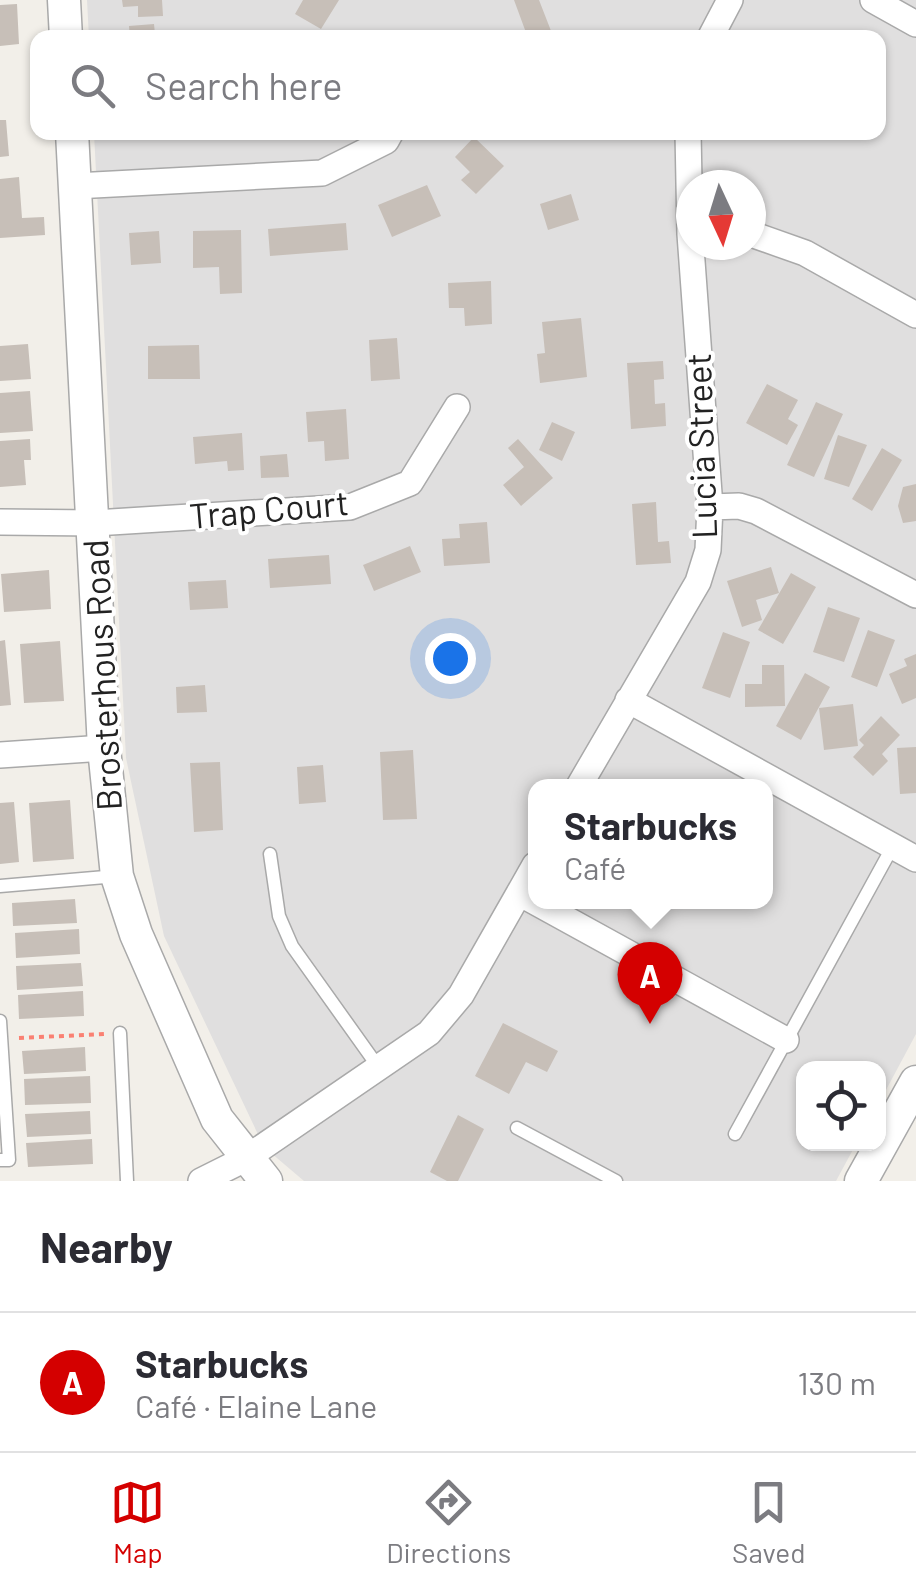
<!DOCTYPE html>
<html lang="en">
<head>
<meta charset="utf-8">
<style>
  :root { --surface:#fff; --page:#f2f2f3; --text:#2b2b33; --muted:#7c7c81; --line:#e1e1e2; --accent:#d40000 }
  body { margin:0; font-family:Barlow,sans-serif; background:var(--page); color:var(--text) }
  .controls { position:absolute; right:30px; bottom:30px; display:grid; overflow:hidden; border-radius:20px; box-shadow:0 2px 8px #0004 }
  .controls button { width:90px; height:90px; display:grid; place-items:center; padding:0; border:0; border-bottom:2px solid var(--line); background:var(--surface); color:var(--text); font:50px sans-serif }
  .compass { position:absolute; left:676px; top:170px; width:90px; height:90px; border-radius:50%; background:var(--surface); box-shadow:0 2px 8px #0004; rotate:176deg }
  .you { position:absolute; left:450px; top:658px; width:35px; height:35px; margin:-25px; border:8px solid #fff; border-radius:50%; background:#1a73e8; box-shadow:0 0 0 15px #1a73e833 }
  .badge { display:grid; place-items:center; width:65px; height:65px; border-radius:50%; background:var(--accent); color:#fff; font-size:32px; font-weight:700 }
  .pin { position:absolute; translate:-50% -82px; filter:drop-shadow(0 2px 5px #0008) }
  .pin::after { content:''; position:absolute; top:52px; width:35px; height:30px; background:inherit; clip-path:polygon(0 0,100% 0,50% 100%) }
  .popup { position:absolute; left:528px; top:779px; width:245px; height:130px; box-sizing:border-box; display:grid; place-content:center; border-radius:20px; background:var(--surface); filter:drop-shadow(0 2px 8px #0005); font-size:32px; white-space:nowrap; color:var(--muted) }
  .popup b { font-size:38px; color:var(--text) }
  .popup::after { content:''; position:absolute; left:50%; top:100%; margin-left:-20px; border:20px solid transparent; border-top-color:var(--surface) }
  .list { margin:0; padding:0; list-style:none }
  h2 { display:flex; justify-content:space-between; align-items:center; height:130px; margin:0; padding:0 40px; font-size:42px }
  h2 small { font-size:32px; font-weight:400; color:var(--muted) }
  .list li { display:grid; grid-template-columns:65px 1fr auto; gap:30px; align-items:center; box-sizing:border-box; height:140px; padding:0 40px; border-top:2px solid var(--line) }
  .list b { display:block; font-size:38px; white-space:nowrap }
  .list p { margin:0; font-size:32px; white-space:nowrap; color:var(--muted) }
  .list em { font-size:32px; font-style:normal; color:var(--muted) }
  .icon { flex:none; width:55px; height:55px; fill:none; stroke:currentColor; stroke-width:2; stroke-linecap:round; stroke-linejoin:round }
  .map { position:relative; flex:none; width:916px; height:1181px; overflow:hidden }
  .search { position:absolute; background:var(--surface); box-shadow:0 2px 8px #0004; left:30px; right:30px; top:30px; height:110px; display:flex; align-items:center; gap:25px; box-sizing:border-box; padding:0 35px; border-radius:20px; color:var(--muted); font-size:38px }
  .sheet { height:270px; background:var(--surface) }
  nav { display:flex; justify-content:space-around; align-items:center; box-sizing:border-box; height:140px; border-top:2px solid var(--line); background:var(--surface); font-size:28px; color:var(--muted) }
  nav a { display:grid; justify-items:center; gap:5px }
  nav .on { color:var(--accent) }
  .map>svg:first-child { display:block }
  .residential { fill:#e0dfdf; fill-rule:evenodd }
  .building { fill:#c7bfb8 }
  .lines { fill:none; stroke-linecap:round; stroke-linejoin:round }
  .service-casing { stroke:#a9a9a9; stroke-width:15 }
  .minor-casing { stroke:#a9a9a9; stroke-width:28 }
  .tertiary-casing { stroke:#a9a9a9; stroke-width:35 }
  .path { stroke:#fa8072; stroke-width:4; stroke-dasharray:5 5; stroke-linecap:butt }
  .service { stroke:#fff; stroke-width:12 }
  .minor { stroke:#fff; stroke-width:25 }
  .tertiary { stroke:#fff; stroke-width:32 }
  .labels { text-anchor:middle; stroke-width:8; stroke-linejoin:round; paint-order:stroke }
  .street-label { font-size:35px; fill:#222; stroke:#fff }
</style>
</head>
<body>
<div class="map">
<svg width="916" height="1181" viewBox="0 0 916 1181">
  <rect width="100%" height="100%" fill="#f2efe9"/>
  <path class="residential" d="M 87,0 L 916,0 L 916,1034 L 879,1103 L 878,1068 L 804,1068 L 804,1144 L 856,1144 L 836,1181 L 304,1181 L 264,1147 L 164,936 L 126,758 L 94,133 L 878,132 L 878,38 L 89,38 ZM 691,185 L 751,185 L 751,245 L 691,245 ZM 535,786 L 765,786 L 765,902 L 535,902 Z"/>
  <path class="building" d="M 122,0 L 162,0 L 163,16 L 138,17 L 138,6 L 123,7 Z
    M 303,0 L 339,0 L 321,29 L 295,14 Z
    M 514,0 L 539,0 L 553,36 L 528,38 Z
    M 17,4 L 19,44 L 0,46 L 0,5 Z
    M 154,24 L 155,34 L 173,33 L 173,38 L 130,38 L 129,26 Z
    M 0,120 L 6,120 L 9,156 L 0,157 Z
    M 474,137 L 504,166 L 476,194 L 461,180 L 470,172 L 455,157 Z
    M 19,177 L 22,218 L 44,217 L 45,235 L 0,238 L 0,179 Z
    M 427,185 L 441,216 L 392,237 L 378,205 Z
    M 571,194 L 579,220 L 548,230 L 540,204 Z
    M 346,223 L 348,250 L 270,256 L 268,229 Z
    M 241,230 L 242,293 L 220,294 L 219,267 L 193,268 L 193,231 Z
    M 159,231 L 161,263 L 131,265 L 129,233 Z
    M 491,281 L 492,324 L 465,326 L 464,308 L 449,308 L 448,283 Z
    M 581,318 L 587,377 L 540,383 L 537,354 L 545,353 L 542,322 Z
    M 397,338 L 400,379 L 371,381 L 369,340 Z
    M 28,344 L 31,379 L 0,381 L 0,346 Z
    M 199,345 L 200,379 L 148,379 L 148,346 Z
    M 663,361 L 664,379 L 654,380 L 655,404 L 665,403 L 666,426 L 631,429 L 627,363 Z
    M 767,384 L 798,400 L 788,419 L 798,425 L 787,445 L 746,423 Z
    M 30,391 L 33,431 L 0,433 L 0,393 Z
    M 816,402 L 843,414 L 814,477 L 787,465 Z
    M 346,409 L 349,459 L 325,461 L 324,441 L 308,442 L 306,412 Z
    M 552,422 L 575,432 L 562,461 L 539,450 Z
    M 242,433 L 244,470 L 228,471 L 227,461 L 195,464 L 193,437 Z
    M 838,435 L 867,445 L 849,487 L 824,479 Z
    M 30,439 L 31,460 L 24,460 L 26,485 L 0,487 L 0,441 Z
    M 518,439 L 553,478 L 521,506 L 503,485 L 524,467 L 508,448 Z
    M 882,448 L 902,460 L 872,511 L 852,499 Z
    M 287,454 L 289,477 L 261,478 L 260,456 Z
    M 916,484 L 916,521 L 903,523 L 898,506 L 903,487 Z
    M 656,502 L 658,542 L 669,541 L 671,563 L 636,565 L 632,504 Z
    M 487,522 L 490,563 L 444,566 L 442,539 L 460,538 L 459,524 Z
    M 410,546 L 421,572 L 374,591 L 363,565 Z
    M 329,555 L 331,584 L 270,588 L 268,559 Z
    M 771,567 L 779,593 L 756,600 L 762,620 L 742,627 L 727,581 Z
    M 49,570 L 51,609 L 4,612 L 1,574 Z
    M 791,573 L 816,587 L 783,644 L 758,630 Z
    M 226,580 L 228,608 L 190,610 L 188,582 Z
    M 828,607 L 860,618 L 844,662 L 813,652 Z
    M 868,630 L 895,640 L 877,687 L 851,677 Z
    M 723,632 L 750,642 L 730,698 L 702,688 Z
    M 5,640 L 11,705 L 0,706 L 0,641 Z
    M 60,641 L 64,701 L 24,703 L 20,644 Z
    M 916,654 L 916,698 L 902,704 L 889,674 L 907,666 L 904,659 Z
    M 762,665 L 784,665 L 785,706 L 745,707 L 745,684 L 762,684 Z
    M 805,673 L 830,687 L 801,740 L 776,726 Z
    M 205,685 L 207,712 L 177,713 L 176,687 Z
    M 853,704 L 858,746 L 824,750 L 819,708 Z
    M 881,716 L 900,735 L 882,754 L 888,761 L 873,776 L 853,757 L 864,745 L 859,740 Z
    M 916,747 L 916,793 L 900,794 L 897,748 Z
    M 413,750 L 417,819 L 383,820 L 380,752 Z
    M 220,762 L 223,830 L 194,832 L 190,763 Z
    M 323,765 L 326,802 L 299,804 L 297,767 Z
    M 70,800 L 74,859 L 33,862 L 29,803 Z
    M 14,802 L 19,862 L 0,864 L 0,803 Z
    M 75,899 L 77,923 L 13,926 L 12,903 Z
    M 79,929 L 80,954 L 16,958 L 15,933 Z
    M 81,963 L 83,986 L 17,990 L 16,966 Z
    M 83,991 L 84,1016 L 19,1019 L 18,995 Z
    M 503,1023 L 558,1051 L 547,1072 L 526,1062 L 509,1094 L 475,1076 Z
    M 85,1047 L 86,1071 L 24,1074 L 22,1051 Z
    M 90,1076 L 91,1103 L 25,1105 L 24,1079 Z
    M 90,1111 L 91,1134 L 27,1137 L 25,1114 Z
    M 458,1115 L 484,1129 L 458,1181 L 447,1181 L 430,1172 Z
    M 92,1139 L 93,1164 L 28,1167 L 26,1143 Z"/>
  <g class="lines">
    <defs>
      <path id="service" d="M 270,854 L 279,916 L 292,946 L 379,1068
        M 0,886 L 117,876
        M 0,1021 L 9,1160 L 0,1160
        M 120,1033 L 127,1181
        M 517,1128 L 616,1181
        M 735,1134 L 893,846"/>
      <path id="minor" d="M 873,0 L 916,24
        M 710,38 L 730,0
        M 75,186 L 322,173 L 386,141 L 391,132
        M 751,234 L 805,253 L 916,315
        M 710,507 L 739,506 L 756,511 L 916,595
        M 0,522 L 95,523 L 350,507 L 410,483 L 457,407
        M 628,700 L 916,859
        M 0,755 L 104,748
        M 579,786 L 698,582 L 708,550 L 710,507 L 690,234 L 688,132
        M 519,893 L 786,1040
        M 201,1181 L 245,1159 L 429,1033 L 461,995 L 535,865"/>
      <path id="tertiary" d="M 64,0 L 66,38
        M 72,132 L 104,748 L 117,876 L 136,934 L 217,1119 L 266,1181
        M 861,1181 L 916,1082"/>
    </defs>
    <use href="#service" class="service-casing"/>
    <use href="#minor" class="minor-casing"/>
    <use href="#tertiary" class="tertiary-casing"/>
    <path class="path" d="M 19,1038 L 105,1034"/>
    <use href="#service" class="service"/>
    <use href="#minor" class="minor"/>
    <use href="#tertiary" class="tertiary"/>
  </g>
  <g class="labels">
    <g class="street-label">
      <text transform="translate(702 446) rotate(-92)" y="12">Lucia Street</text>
      <text transform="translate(269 510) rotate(-5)" y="12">Trap Court</text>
      <text transform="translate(103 675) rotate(-93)" y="12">Brosterhous Road</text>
    </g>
  </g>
</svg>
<div class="controls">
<button><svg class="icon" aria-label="locate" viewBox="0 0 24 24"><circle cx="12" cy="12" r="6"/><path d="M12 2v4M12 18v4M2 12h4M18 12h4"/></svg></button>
</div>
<svg class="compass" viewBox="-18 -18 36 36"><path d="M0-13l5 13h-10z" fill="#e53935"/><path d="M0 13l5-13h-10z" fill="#7c7c81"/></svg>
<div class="you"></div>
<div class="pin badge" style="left:650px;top:1024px">A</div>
<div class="popup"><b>Starbucks</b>Café</div>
<div class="search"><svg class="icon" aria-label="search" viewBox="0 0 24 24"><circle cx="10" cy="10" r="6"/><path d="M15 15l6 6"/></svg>Search here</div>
</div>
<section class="sheet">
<h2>Nearby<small></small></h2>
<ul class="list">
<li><span class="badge">A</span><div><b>Starbucks</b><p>Café · Elaine Lane</p></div><em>130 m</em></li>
</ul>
</section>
<nav>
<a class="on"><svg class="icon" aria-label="map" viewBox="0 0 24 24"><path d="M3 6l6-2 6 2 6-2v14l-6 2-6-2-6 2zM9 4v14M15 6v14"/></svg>Map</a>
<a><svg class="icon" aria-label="directions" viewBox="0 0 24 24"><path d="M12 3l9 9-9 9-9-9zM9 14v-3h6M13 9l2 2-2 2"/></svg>Directions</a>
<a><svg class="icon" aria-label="saved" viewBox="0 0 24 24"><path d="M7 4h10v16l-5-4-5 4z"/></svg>Saved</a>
</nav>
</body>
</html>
